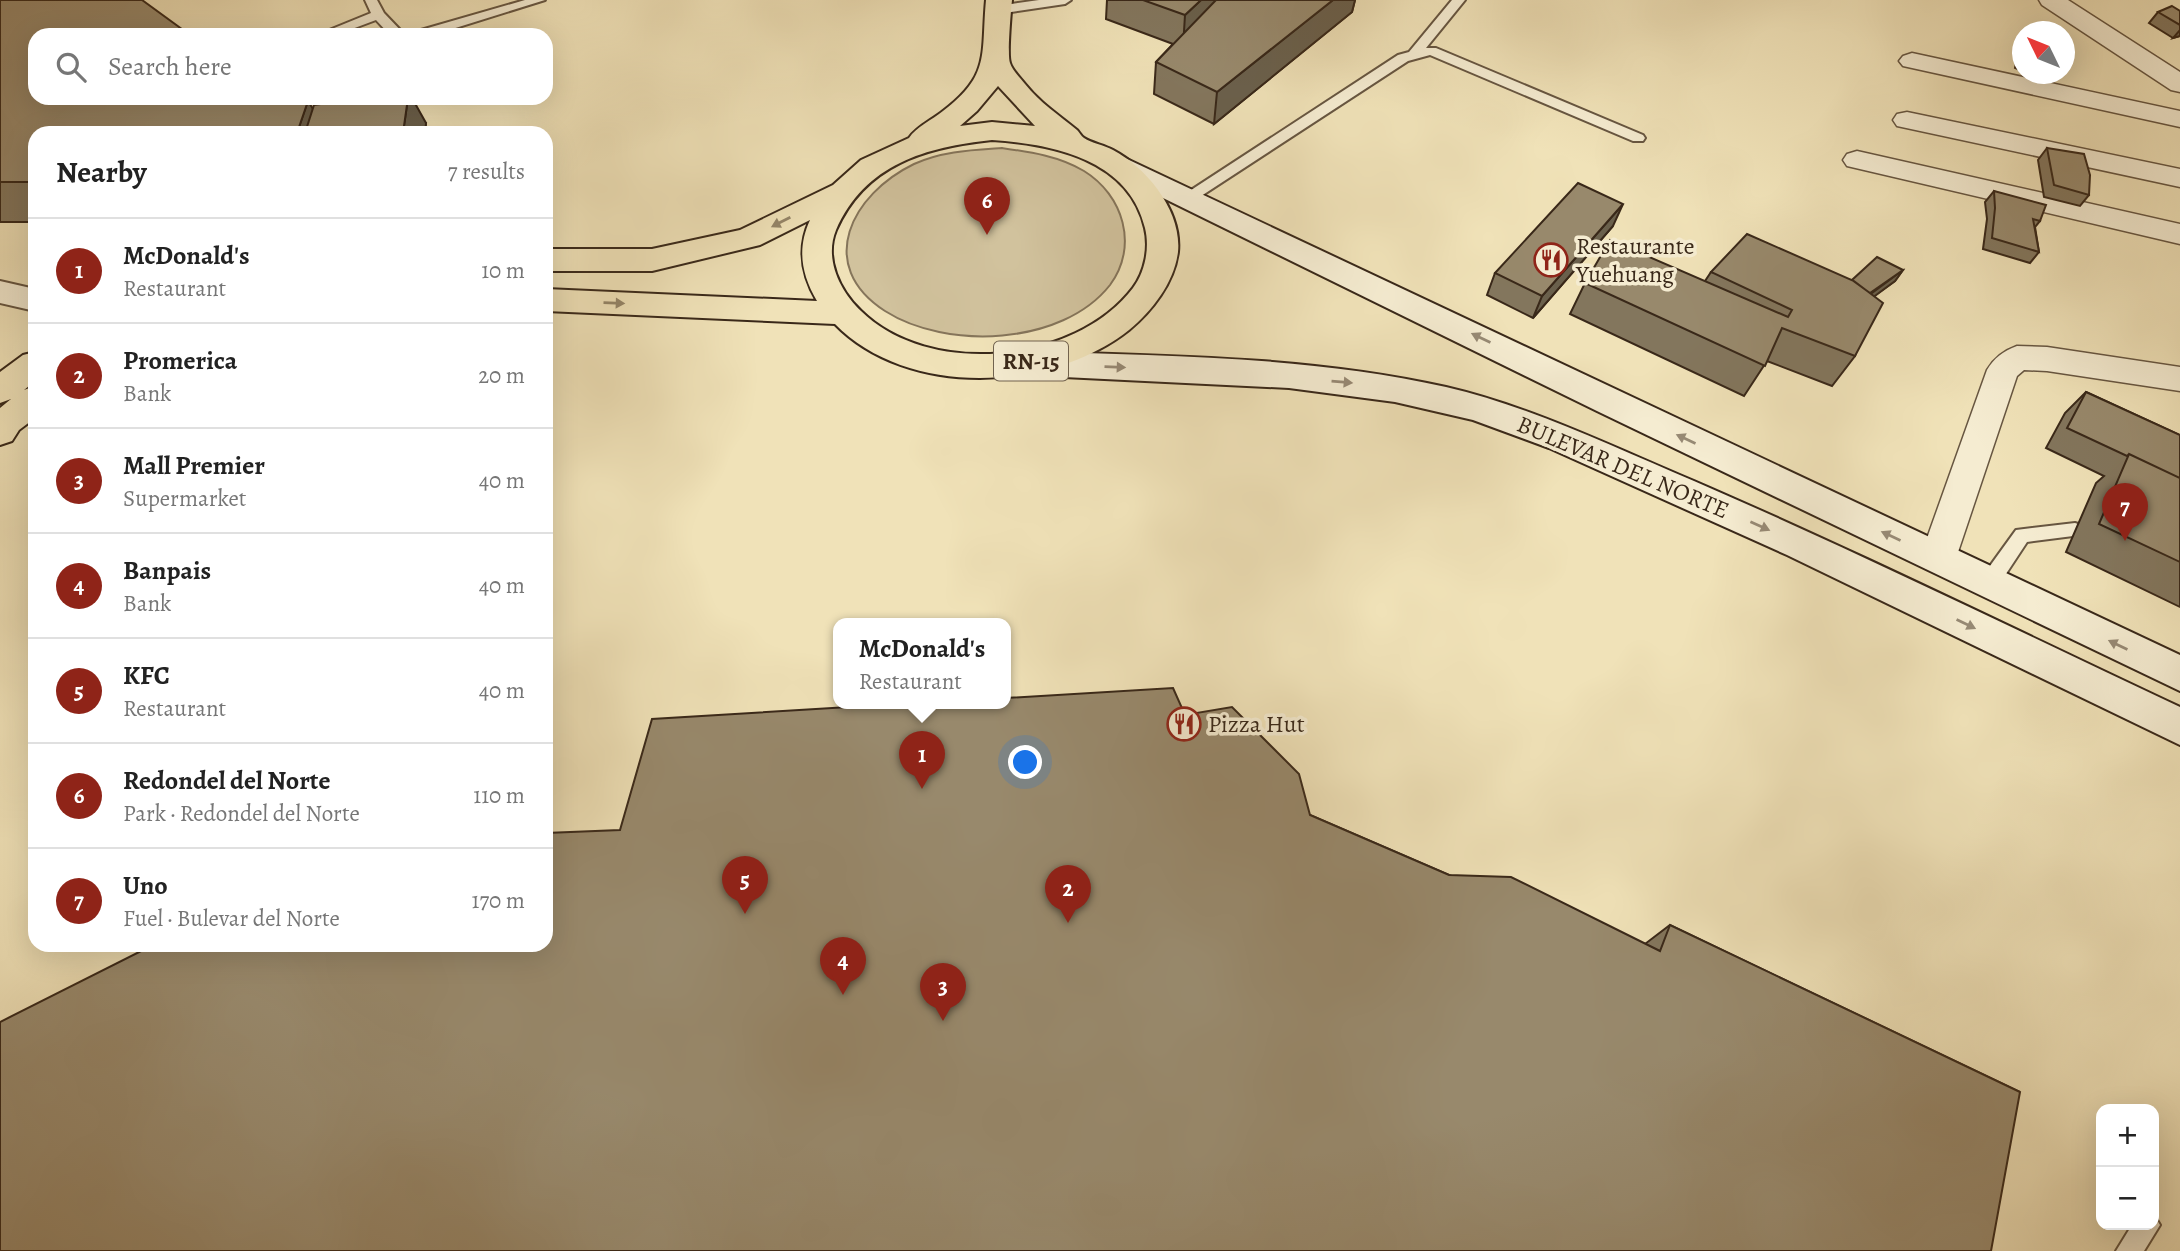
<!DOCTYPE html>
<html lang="en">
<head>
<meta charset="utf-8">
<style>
  :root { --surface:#fff; --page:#f2f2f2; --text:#222; --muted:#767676; --line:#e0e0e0; --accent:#8f2418 }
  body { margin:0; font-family:Alegreya,serif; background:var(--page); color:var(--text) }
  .controls { position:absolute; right:21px; bottom:21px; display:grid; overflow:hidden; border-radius:14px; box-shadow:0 7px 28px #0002 }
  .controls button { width:63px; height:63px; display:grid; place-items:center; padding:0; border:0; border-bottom:2px solid var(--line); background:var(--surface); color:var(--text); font:35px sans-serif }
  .compass { position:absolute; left:2012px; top:21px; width:63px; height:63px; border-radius:50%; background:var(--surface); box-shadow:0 7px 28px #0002; rotate:313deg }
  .you { position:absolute; left:1026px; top:763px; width:24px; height:24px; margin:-18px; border:5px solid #fff; border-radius:50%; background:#1a73e8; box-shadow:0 0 0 10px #1a73e833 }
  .badge { display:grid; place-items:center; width:46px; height:46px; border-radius:50%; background:var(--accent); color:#fff; font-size:23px; font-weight:700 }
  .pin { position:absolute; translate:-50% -58px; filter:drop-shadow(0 2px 4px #0008) }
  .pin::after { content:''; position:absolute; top:37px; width:24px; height:21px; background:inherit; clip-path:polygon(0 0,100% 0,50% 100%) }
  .popup { position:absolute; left:833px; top:618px; width:178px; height:91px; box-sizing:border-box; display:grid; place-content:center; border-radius:14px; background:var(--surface); filter:drop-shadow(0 2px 5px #0005); font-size:23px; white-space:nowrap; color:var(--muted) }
  .popup b { font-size:26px; color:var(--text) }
  .popup::after { content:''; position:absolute; left:50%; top:100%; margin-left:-14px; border:14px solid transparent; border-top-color:var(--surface) }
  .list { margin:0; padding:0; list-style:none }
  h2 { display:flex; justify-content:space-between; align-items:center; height:91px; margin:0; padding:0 28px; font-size:30px }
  h2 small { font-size:23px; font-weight:400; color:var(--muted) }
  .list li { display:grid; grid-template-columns:46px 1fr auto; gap:21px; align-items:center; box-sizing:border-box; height:105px; padding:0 28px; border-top:2px solid var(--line) }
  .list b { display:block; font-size:26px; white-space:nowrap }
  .list p { margin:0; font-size:23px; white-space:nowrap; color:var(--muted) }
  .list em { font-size:23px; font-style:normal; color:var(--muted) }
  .icon { flex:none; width:38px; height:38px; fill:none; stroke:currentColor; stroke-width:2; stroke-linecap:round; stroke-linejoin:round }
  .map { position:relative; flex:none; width:2180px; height:1251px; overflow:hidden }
  .search { position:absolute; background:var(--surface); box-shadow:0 7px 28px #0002; left:28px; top:28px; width:525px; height:77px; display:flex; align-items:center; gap:18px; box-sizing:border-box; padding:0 24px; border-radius:21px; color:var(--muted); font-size:26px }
  .panel { position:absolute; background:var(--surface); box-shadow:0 7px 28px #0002; left:28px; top:126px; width:525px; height:826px; border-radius:21px }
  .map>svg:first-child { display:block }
  .green { fill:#d1c29d; stroke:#85755b; stroke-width:2 }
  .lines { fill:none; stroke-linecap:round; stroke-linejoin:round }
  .service-casing { stroke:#675641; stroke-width:4 }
  .minor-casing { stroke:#675641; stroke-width:3 }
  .tertiary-casing { stroke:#675641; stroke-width:4 }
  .secondary-casing { stroke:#392819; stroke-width:4 }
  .primary-casing { stroke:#392819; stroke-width:4 }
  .service { fill:#f5ecd1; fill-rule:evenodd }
  .minor { fill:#f5ecd1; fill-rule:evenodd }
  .tertiary { fill:#f5ecd1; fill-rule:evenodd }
  .secondary { fill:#f5ecd1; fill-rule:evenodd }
  .primary { fill:#f0e2b8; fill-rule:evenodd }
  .wall { fill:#83765d; stroke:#392819; stroke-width:2 }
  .shaded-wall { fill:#6a604c; stroke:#392819; stroke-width:2 }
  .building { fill:#98896c; stroke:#392819; stroke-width:2 }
  .oneway { fill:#948568 }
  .oneway2 { fill:#978a75 }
  .labels { text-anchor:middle; stroke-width:7; stroke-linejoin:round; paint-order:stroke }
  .shield { fill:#f5ecd1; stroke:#716350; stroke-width:2 }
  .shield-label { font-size:23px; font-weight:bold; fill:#392819 }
  .poi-label { font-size:24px; fill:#392819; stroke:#f5ecd1; text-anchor:start }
  .street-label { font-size:24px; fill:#392819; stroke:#f5ecd1 }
</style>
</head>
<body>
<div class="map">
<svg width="2180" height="1251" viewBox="0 0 2180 1251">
  <rect width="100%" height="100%" fill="#f0e2b8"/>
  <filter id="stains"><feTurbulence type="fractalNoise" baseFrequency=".00286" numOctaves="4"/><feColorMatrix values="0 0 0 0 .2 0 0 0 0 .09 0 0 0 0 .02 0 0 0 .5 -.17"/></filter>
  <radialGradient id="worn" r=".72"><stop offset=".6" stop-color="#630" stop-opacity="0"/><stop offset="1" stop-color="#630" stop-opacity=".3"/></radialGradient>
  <path class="green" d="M 1002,148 C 1030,152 1059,156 1084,171 C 1123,195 1139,246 1110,285 C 1062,346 946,350 885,311 C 814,265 852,194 914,164 C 942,151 973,150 1002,148 Z"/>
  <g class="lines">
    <defs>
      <path id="service" d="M 365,0 L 377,0 L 384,13 L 405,35 L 390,35 L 376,20 L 336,35 L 317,35 L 371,13 Z
        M 525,0 L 545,0 L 433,35 L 412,35 L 414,32 Z
        M 1039,0 L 1071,0 L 1065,4 L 998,14 L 991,10 L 998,6 Z
        M 1452,0 L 1465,0 L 1426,48 L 1436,48 L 1643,135 L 1645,138 L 1643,141 L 1633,141 L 1430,55 L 1408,61 L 1195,200 L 1185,200 L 1183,197 L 1185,194 L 1398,55 L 1409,52 Z
        M 2075,523 L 2081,525 L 2084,530 L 2081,535 L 2027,542 L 1996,589 L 1989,591 L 1982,589 L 1980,583 L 1982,577 L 2016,530 Z
        M 2154,1215 L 2160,1225 L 2144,1251 L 2116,1251 L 2132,1225 L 2154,1225 Z"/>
      <path id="minor" d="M 2039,0 L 2068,0 L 2180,72 L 2180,92 L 2171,90 L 2042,5 Z
        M 1912,53 L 2180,111 L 2180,127 L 1903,66 L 1899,61 L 1903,56 Z
        M 1907,112 L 2180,169 L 2180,187 L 1897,126 L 1893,120 L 1897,114 Z
        M 1857,151 L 2180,224 L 2180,244 L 1847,166 L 1843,160 L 1847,154 Z
        M 2017,346 L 2047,347 L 2180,367 L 2180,391 L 2047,371 L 2024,370 L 2017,376 L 1956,558 L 1951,568 L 1938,573 L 1925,568 L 1920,558 L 1987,370 C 1994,358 2003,351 2017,346 Z"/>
      <path id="tertiary" d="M 0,281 L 35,289 L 35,311 L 0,303 Z"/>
      <path id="secondary" d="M 1112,152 L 2180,655 L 2180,691 L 1599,412 L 1102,168 L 1097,161 L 1102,154 Z
        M 1023,351 C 1164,356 1308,356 1446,387 C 1532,407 1613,447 1694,481 C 1858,552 2018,631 2180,707 L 2180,745 L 1787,555 L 1549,448 L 1473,420 L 1395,402 L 1289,388 L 1023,375 L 1011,372 L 1006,363 L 1011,354 Z"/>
      <path id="primary" d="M 986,0 L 1012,0 C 1011,11 1007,55 1010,63 C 1012,70 1021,79 1025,84 C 1040,103 1059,115 1077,130 C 1079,132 1081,136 1084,138 C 1091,143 1104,145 1113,150 C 1147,168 1182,211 1178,252 C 1174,283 1152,311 1129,330 C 1051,392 907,398 835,324 L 546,311 L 546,289 L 817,301 C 801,274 797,248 810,220 L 760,245 L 652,271 L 546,271 L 546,249 L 652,249 L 740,230 L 833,185 L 861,160 L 909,138 C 916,127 932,120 943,111 C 991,75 981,54 986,0 ZM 998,86 L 1035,126 L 992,122 L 960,126 L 977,111 ZM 992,140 C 1052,144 1129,159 1145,228 C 1150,248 1145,272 1133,288 C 1075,364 929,378 861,311 C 840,291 824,259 836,230 C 865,164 926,147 992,140 Z
        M 35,352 L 35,381 L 24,390 L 35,386 L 35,418 L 19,430 L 12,441 L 0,445 L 0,408 L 11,399 L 0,403 L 0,372 L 23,355 Z"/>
    </defs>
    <use href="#service" class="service-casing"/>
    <use href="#minor" class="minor-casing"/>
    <use href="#tertiary" class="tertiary-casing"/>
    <use href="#secondary" class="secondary-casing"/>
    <use href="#primary" class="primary-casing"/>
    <use href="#service" class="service"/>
    <use href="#minor" class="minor"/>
    <use href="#tertiary" class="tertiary"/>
    <use href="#secondary" class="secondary"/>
    <use href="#primary" class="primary"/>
  </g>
  <path class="wall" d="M 0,0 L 35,35 L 313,109 L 426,123 L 425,133 L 35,133 L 35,222 L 0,222 Z
    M 1107,0 L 1355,0 L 1352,12 L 1214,124 L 1154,94 L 1156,62 L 1173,44 L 1106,19 Z
    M 2180,11 L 2180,36 L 2173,38 L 2149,23 L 2158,12 Z
    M 2022,47 L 2022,71 L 2015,68 L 2018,53 Z
    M 2029,74 L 2050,74 L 2046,80 Z
    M 2047,148 L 2089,195 L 2080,206 L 2044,197 L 2038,160 Z
    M 1994,191 L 2040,221 L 2035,227 L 2039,252 L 2030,263 L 1983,249 L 1987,219 L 1985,202 Z
    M 1613,226 L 1533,318 L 1487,295 L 1495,273 Z
    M 1903,270 L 1895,281 L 1874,296 L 1855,356 L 1832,386 L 1767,361 L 1744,396 L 1570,314 L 1585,283 L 1705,281 L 1711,272 L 1852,280 Z
    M 2086,392 L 2180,435 L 2180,607 L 2066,552 L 2096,483 L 2104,476 L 2046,448 L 2065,413 Z
    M 1310,815 L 1449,875 L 1645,944 L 1670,925 L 2020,1092 L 620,830 Z"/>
  <path class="shaded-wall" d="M 1201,0 L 1229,0 L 1183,48 L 1185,15 Z
    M 1333,0 L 1355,0 L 1352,12 L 1214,124 L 1217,92 Z
    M 2180,30 L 2180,36 L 2173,38 Z
    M 408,98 L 412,98 L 426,123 L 425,133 L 403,133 Z
    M 308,101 L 328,133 L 297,133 Z
    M 1623,204 L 1613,226 L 1533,318 L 1542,296 Z
    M 1903,270 L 1895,281 L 1860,307 L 1868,296 Z"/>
  <path class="building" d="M 0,0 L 142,0 L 190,35 L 35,35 L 35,98 L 305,98 L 308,101 L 297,133 L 35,133 L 35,182 L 0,182 Z
    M 1143,0 L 1201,0 L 1185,15 Z
    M 1216,0 L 1333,0 L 1217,92 L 1156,62 Z
    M 2172,6 L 2180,11 L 2180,25 L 2158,12 Z
    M 362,98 L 408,98 L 403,133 L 305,133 L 314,105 Z
    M 2047,148 L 2084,154 L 2090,175 L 2089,195 L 2054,185 Z
    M 1578,183 L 1623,204 L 1542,296 L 1495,273 Z
    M 1994,191 L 2046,205 L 2040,221 L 2033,219 L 2039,252 L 1992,238 L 1995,208 Z
    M 1747,234 L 1854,281 L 1883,303 L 1855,356 L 1782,328 L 1765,366 L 1585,283 L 1610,240 L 1788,317 L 1792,310 L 1711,272 Z
    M 1877,257 L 1903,270 L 1870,293 L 1852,280 Z
    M 2086,392 L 2180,435 L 2180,478 L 2129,454 L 2127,456 L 2067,428 Z
    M 2129,454 L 2180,478 L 2180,562 L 2099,524 Z
    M 1173,688 L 1185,715 L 1232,707 L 1299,774 L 1310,815 L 1449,875 L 1511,877 L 1660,951 L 1670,925 L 2020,1092 L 1991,1251 L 0,1251 L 0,1022 L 153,945 L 546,945 L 546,833 L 620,830 L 652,719 L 915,703 L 1006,703 L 1006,698 Z"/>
  <defs><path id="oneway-solid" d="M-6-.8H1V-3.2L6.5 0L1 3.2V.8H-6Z" transform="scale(1.75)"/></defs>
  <g class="oneway">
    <use href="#oneway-solid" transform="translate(781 222) rotate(153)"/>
    <use href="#oneway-solid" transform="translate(614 303) rotate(2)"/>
  </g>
  <g class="oneway2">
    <use href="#oneway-solid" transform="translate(1481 338) rotate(-154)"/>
    <use href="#oneway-solid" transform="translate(1115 367) rotate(2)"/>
    <use href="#oneway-solid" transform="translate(1342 382) rotate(5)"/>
    <use href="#oneway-solid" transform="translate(1686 439) rotate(-155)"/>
    <use href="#oneway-solid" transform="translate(1760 526) rotate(24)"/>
    <use href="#oneway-solid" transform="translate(1891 536) rotate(-155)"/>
    <use href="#oneway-solid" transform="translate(1966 624) rotate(26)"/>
    <use href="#oneway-solid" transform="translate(2118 645) rotate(-154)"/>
  </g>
  <defs>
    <symbol id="restaurant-ring" viewBox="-11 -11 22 22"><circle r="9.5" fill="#f5ecd1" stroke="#8f2418" stroke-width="1.5"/><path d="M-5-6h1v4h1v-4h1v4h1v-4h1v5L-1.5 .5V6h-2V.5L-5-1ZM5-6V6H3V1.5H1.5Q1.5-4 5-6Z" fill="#8f2418"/></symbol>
  </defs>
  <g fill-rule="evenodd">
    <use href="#restaurant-ring" x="1532" y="241" width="38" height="38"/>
    <use href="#restaurant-ring" x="1165" y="705" width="38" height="38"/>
  </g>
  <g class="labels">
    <rect class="shield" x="994" y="341.5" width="74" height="39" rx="5"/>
    <g class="shield-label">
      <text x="1031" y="369">RN-15</text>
    </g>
    <g class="poi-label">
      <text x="1576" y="254">Restaurante<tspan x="1576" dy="28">Yuehuang</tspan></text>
      <text x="1208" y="732">Pizza Hut</text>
    </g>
    <g class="street-label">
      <text transform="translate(1623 467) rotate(23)" y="8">BULEVAR DEL NORTE</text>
    </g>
  </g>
  <rect width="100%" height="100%" filter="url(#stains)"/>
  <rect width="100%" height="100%" fill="url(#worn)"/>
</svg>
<div class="controls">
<button>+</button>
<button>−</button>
</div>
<svg class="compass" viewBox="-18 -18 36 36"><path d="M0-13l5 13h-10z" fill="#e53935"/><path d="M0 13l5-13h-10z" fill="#767676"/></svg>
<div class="you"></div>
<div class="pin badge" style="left:922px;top:789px">1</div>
<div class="popup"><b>McDonald's</b>Restaurant</div>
<div class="pin badge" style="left:1068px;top:923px">2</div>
<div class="pin badge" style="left:943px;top:1021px">3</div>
<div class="pin badge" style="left:843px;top:995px">4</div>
<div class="pin badge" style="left:745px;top:914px">5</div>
<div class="pin badge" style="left:987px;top:235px">6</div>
<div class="pin badge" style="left:2125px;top:541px">7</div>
<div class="search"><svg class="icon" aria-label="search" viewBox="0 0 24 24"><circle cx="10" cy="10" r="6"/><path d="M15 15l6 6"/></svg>Search here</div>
<section class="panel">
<h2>Nearby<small>7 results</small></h2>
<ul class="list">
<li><span class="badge">1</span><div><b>McDonald's</b><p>Restaurant</p></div><em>10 m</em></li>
<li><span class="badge">2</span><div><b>Promerica</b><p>Bank</p></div><em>20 m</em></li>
<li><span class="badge">3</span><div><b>Mall Premier</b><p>Supermarket</p></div><em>40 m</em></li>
<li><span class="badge">4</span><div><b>Banpais</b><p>Bank</p></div><em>40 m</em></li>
<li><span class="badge">5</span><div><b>KFC</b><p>Restaurant</p></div><em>40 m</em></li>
<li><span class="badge">6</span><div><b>Redondel del Norte</b><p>Park · Redondel del Norte</p></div><em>110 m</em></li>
<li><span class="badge">7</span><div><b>Uno</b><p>Fuel · Bulevar del Norte</p></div><em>170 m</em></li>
</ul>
</section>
</div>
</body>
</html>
